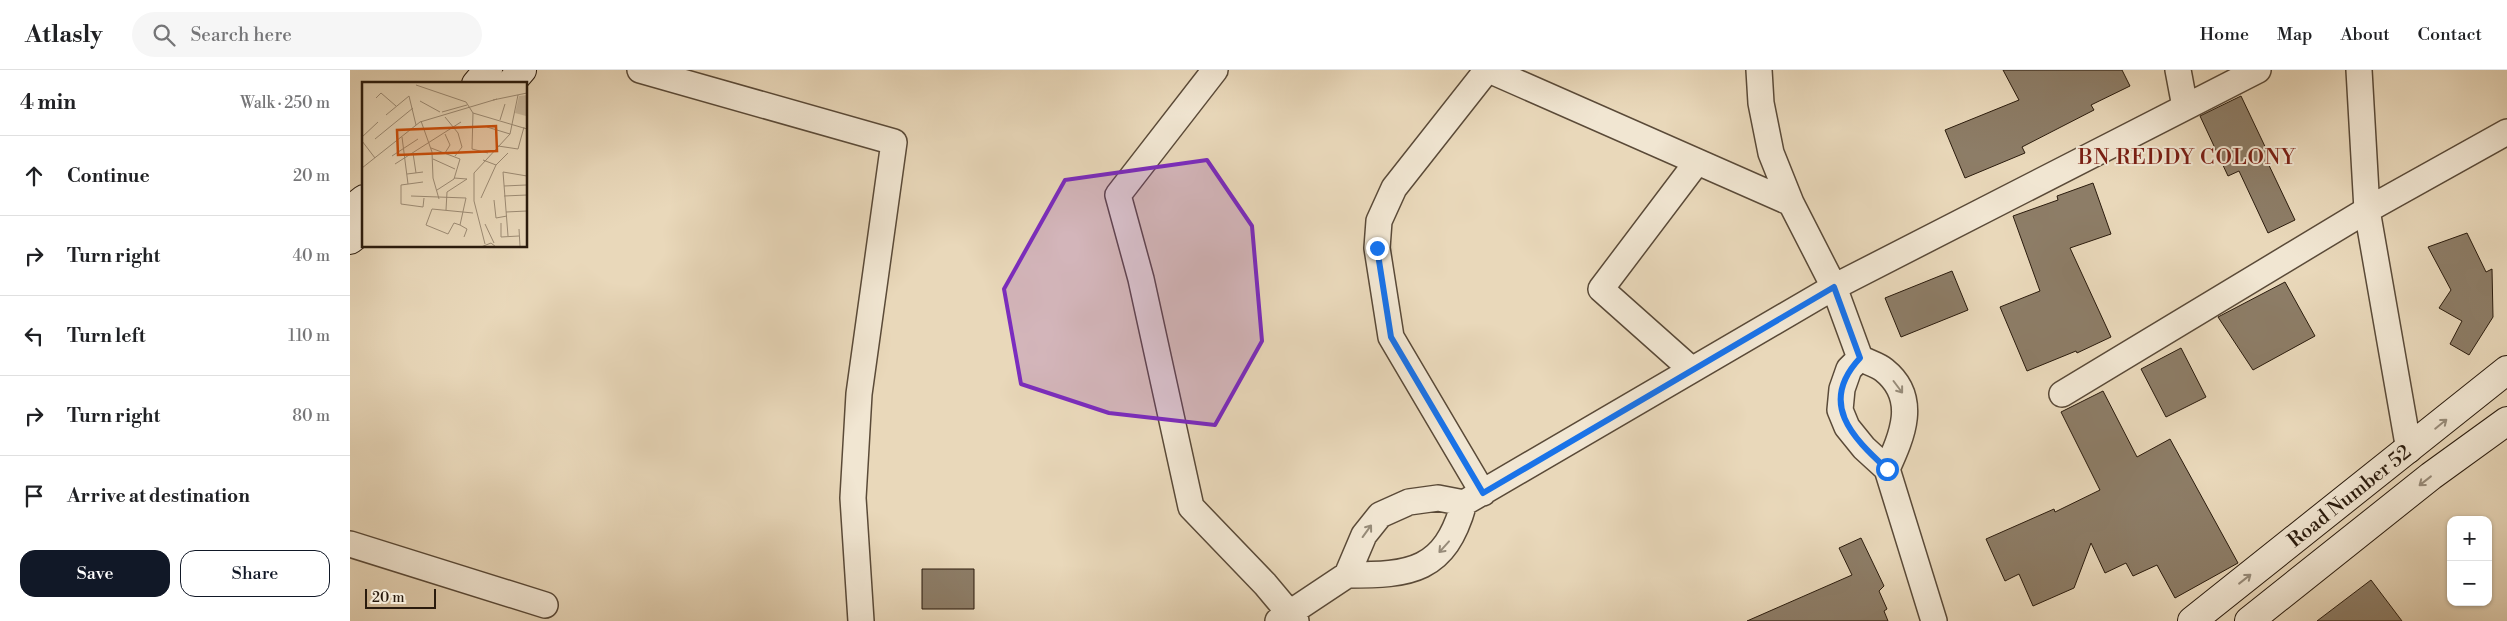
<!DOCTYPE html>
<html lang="en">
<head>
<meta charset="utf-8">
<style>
  :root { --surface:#fff; --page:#f6f6f6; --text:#202124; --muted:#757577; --line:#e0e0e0; --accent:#111827 }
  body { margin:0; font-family:"Libre Bodoni",serif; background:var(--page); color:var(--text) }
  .controls { position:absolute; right:15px; bottom:15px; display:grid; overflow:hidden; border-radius:10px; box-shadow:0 1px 4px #0004 }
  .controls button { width:45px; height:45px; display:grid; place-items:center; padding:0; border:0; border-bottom:1px solid var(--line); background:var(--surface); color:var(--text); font:25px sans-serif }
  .scale { position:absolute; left:15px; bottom:12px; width:71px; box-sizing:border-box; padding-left:5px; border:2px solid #2a1b0d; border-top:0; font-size:14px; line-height:18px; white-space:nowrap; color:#2a1b0d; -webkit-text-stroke:4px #f1e6d2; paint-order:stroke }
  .stop { position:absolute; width:15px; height:15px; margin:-11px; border:4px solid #1a73e8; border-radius:50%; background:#fff }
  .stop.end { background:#1a73e8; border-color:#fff; box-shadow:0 1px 5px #0008 }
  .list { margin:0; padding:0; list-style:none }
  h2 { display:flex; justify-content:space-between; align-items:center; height:65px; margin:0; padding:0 20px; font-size:21px }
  h2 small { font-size:16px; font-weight:400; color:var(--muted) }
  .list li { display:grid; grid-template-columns:32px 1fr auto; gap:15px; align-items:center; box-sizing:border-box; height:80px; padding:0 20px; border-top:1px solid var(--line) }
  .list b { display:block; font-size:19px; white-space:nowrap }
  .list em { font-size:16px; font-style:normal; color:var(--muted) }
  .actions { display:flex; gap:10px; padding:15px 20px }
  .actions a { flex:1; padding:11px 0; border:1px solid var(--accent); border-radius:15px; text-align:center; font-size:18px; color:var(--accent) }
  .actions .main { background:var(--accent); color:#fff }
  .icon { flex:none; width:28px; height:28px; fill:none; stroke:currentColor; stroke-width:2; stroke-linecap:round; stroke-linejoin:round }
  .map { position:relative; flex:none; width:2157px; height:551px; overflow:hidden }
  header { display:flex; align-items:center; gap:30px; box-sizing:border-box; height:70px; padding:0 25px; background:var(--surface); border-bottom:1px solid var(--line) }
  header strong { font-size:24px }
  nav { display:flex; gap:28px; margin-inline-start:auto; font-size:18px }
  .search { width:350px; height:45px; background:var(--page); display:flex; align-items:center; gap:12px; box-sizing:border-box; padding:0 18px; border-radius:28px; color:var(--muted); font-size:19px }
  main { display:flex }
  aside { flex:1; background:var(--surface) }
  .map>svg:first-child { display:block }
  .building { fill:#8d7d67; stroke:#2a1b0d }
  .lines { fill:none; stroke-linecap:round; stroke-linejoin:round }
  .street-casing { stroke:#5a4a38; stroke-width:28 }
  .secondary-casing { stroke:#2a1b0d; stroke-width:30 }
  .street { stroke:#f1e6d2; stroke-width:25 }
  .secondary { stroke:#f1e6d2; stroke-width:28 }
  .oneway { stroke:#978b79 }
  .route { stroke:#1a73e8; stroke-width:6 }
  .marked { fill:#7b2cbf; fill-opacity:0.2; stroke:#7b2cbf; stroke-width:4; stroke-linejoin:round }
  .labels { text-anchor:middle; stroke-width:4; stroke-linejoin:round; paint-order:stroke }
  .street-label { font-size:20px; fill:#2a1b0d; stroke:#f1e6d2 }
  .neighbourhood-label { font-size:21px; letter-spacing:1px; fill:#7a1f14; stroke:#f1e6d2 }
  .inset-road { fill:none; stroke:#9d8c75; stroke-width:1 }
  .view { fill:#cc500c; fill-opacity:0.15; stroke:#cc500c; stroke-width:2.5 }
  .inset-edge { fill:none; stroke:#2a1b0d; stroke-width:2.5 }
</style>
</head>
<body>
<header>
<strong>Atlasly</strong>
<div class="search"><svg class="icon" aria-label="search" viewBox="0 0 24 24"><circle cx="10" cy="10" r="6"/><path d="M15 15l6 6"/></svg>Search here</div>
<nav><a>Home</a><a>Map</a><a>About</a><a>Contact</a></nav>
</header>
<main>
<aside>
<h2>4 min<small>Walk · 250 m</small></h2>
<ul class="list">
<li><svg class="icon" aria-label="ahead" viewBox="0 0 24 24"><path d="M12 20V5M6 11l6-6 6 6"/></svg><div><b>Continue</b></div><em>20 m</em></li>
<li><svg class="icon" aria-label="right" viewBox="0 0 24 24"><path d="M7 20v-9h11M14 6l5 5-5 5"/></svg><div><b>Turn right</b></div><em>40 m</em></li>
<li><svg class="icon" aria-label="left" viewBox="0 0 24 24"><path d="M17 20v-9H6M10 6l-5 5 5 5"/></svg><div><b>Turn left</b></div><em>110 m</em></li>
<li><svg class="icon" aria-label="right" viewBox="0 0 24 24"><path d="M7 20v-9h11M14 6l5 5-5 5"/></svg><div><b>Turn right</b></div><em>80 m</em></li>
<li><svg class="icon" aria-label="arrive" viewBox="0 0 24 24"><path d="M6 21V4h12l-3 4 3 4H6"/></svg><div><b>Arrive at destination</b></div></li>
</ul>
<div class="actions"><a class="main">Save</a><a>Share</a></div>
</aside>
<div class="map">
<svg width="2157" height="551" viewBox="0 0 2157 551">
  <rect width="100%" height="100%" fill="#e9d8ba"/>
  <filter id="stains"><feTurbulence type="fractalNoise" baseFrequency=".004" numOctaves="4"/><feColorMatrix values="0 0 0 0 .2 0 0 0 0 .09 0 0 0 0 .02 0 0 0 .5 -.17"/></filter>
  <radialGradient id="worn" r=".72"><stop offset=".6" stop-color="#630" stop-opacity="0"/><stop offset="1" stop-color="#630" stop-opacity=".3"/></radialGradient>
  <path class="building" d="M 1653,0 L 1772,0 L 1780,16 L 1741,35 L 1744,40 L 1672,77 L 1675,83 L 1615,108 L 1595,60 L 1669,30 Z
    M 1891,26 L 1920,87 L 1916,89 L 1945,150 L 1918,163 L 1889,101 L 1878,106 L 1850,46 Z
    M 1743,113 L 1761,164 L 1720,178 L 1761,267 L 1727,283 L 1726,281 L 1677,301 L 1650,237 L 1690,221 L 1663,146 L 1708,130 L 1707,126 Z
    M 2117,163 L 2136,202 L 2142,199 L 2143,247 L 2119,285 L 2100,274 L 2112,251 L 2089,238 L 2101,220 L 2078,177 Z
    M 1602,201 L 1618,240 L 1551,267 L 1535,228 Z
    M 1935,212 L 1965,266 L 1903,300 L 1868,247 Z
    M 1831,278 L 1856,327 L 1816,347 L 1791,299 Z
    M 1753,321 L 1787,387 L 1820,369 L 1888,493 L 1825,528 L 1807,495 L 1783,506 L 1776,493 L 1755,503 L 1741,473 L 1724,518 L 1683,536 L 1669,504 L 1655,511 L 1636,469 L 1704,439 L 1705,442 L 1750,420 L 1711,342 Z
    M 1511,468 L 1534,516 L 1529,521 L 1537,539 L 1534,541 L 1538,551 L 1397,551 L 1502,505 L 1489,478 Z
    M 572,499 L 624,499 L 624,539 L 572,539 Z
    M 2021,510 L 2052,551 L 1967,551 Z"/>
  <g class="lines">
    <defs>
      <path id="street" d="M 290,0 L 544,72 L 509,324 L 503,428 L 511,551
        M 865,0 L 768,125 L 791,209 L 841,437 L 915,514 L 946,551
        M 1139,0 L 1441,133
        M 1409,0 L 1411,33 L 1421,83 L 1441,133 L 1484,217 L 1510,288 C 1517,292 1528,295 1534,300 C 1569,328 1552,366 1537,399
        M 1828,0 L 1835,37
        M 2009,0 L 2017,140 L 2059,380
        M 1510,288 L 1499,299 L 1492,319 L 1490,340 L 1497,357 L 1514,378 L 1537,399 L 1584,551
        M 1342,300 L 1251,219 L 1347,92
        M 1712,324 L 2017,140 L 2157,62
        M 1133,423 L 1041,267 L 1027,178 L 1029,151 L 1044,118 L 1137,0
        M 0,474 L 195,535
        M 997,505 C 1061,505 1095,502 1114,433
        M 928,551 L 997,505 L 1014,465 L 1030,445 L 1059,432 L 1088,428 L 1114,433 L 1484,217 L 1908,0"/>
      <g id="secondary">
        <path d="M 126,14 L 138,0"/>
        <path d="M 160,14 L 172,0"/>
        <path d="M 0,140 L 14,129"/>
        <path d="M 0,170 L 14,159"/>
        <path id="s1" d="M 1842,551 L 2157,300"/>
        <path d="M 1899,551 L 2081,406 L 2157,351"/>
      </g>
    </defs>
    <use href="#street" class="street-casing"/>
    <use href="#secondary" class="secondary-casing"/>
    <use href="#street" class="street"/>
    <use href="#secondary" class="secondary"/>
  </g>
  <defs><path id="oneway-shaft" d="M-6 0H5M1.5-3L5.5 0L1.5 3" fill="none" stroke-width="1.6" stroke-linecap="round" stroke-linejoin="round" transform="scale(1.25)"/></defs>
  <g class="oneway">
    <use href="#oneway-shaft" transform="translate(1548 317) rotate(53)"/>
    <use href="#oneway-shaft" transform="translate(2091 354) rotate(-39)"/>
    <use href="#oneway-shaft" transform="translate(2075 411) rotate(142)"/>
    <use href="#oneway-shaft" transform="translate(1017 461) rotate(-54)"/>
    <use href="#oneway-shaft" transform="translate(1094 477) rotate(132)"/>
    <use href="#oneway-shaft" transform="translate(1895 509) rotate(-38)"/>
  </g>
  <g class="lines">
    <path class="route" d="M 1027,178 L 1041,267 L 1133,423 L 1484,217 L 1510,288 C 1468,333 1502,367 1537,399"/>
  </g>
  <path class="marked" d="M 857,90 L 902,156 L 912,271 L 865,355 L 759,343 L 671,314 L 654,219 L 715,110 Z"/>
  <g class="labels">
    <g class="street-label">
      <text dy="7" stroke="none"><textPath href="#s1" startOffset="201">Road Number 52</textPath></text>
    </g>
    <g class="neighbourhood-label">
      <text x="1837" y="94">BN REDDY COLONY</text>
    </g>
  </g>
  <g transform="translate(12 12)">
    <rect width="165" height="165" fill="#e9d8ba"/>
    <path d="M 165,13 L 164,34 L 153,31 L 157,14 Z" fill="#c9b89d"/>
    <path class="inset-road" d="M 54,3 L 104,20 L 111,31 L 110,67 L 126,71M 14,16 L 19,11 L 34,24M 131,18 L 165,11M 58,19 L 78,30M 80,30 L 105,23M 111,31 L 165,47M 24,33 L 47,14 L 54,43M 83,35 L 96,51 L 100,65 L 93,74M 138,38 L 143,22M 59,39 L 70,70 L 71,96 L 77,117M 125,45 L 148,52M 83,52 L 88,63 L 83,71M 0,55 L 16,40M 40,55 L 46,102M 13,57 L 51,26M 0,59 L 13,76M 136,64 L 156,67 L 162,45M 69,66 L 98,77 L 92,97 L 75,108M 51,71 L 54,91M 30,74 L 56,57M 71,77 L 93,87M 33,82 L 99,40M 134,83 L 146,71M 0,86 L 58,40 L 135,17M 45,92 L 61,90M 61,100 L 39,103 L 39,122 L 61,125 L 62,116M 142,104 L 164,103M 49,114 L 104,116 L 98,143 L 105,147 L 102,155M 142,114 L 165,113M 119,116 L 134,83 L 121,78M 132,118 L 134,136 L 145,134M 84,128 L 85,110 L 105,97 L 92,96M 144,130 L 165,129M 139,141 L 139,155 L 157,154M 123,142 L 132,161M 98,143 L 92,141 L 86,152 L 64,143 L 70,127 L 111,131M 157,147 L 158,164M 146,154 L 141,90 L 165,94M 123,162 L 112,119 L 112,91 L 148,52 L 156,13M 119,165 L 129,161 L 134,165"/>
    <path class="view" d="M 134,44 L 135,69 L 36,73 L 35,48 Z"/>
    <rect width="165" height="165" class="inset-edge"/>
  </g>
  <rect width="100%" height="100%" filter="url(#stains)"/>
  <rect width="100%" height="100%" fill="url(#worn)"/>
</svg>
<div class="controls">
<button>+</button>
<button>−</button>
</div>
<div class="scale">20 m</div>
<div class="stop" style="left:1537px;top:399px"></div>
<div class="stop end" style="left:1027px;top:178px"></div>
</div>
</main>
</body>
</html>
